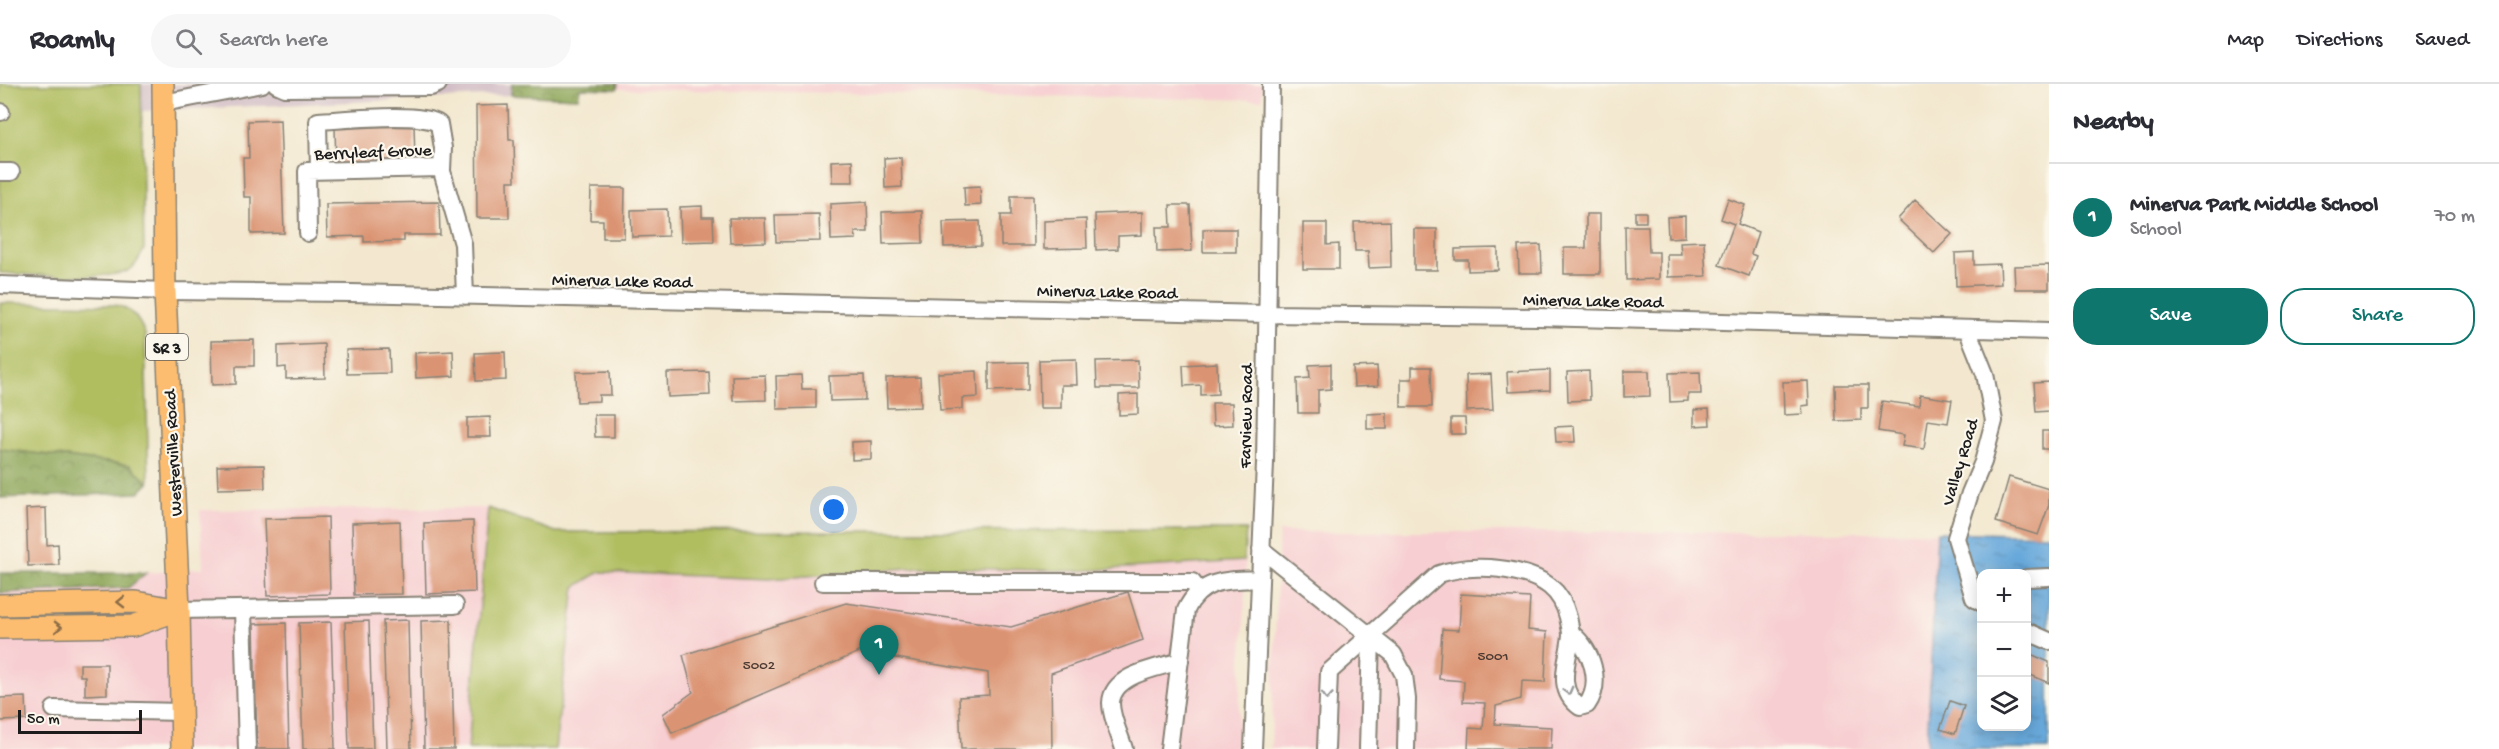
<!DOCTYPE html>
<html lang="en">
<head>
<meta charset="utf-8">
<style>
  :root { --surface:#fff; --page:#f7f7f7; --text:#2b2b33; --muted:#7c7c81; --line:#e1e1e2; --accent:#0f766e }
  body { margin:0; font-family:"Gochi Hand",sans-serif; background:var(--page); color:var(--text) }
  .controls { position:absolute; right:18px; bottom:18px; display:grid; overflow:hidden; border-radius:12px; box-shadow:0 3px 15px #0003 }
  .controls button { width:54px; height:54px; display:grid; place-items:center; padding:0; border:0; border-bottom:2px solid var(--line); background:var(--surface); color:var(--text); font:30px sans-serif }
  .scale { position:absolute; left:18px; bottom:15px; width:124px; box-sizing:border-box; padding-left:6px; border:3px solid #1c1c1c; border-top:0; font-size:16px; line-height:21px; white-space:nowrap; color:#1c1c1c; -webkit-text-stroke:4px #fbf7ec; paint-order:stroke }
  .you { position:absolute; left:834px; top:426px; width:21px; height:21px; margin:-15px; border:4px solid #fff; border-radius:50%; background:#1a73e8; box-shadow:0 0 0 9px #1a73e833 }
  .badge { display:grid; place-items:center; width:39px; height:39px; border-radius:50%; background:var(--accent); color:#fff; font-size:20px; font-weight:700 }
  .pin { position:absolute; translate:-50% -50px; filter:drop-shadow(0 2px 3px #0008) }
  .pin::after { content:''; position:absolute; top:32px; width:21px; height:18px; background:inherit; clip-path:polygon(0 0,100% 0,50% 100%) }
  .list { margin:0; padding:0; list-style:none }
  h2 { display:flex; justify-content:space-between; align-items:center; height:78px; margin:0; padding:0 24px; font-size:26px }
  h2 small { font-size:20px; font-weight:400; color:var(--muted) }
  .list li { display:grid; grid-template-columns:39px 1fr auto; gap:18px; align-items:center; box-sizing:border-box; height:108px; padding:0 24px; border-top:2px solid var(--line) }
  .list b { display:block; font-size:22px; white-space:nowrap }
  .list p { margin:0; font-size:20px; white-space:nowrap; color:var(--muted) }
  .list em { font-size:20px; font-style:normal; color:var(--muted) }
  .actions { display:flex; gap:12px; padding:18px 24px }
  .actions a { flex:1; padding:14px 0; border:2px solid var(--accent); border-radius:24px; text-align:center; font-size:21px; color:var(--accent) }
  .actions .main { background:var(--accent); color:#fff }
  .icon { flex:none; width:33px; height:33px; fill:none; stroke:currentColor; stroke-width:2; stroke-linecap:round; stroke-linejoin:round }
  .map { position:relative; flex:none; width:2049px; height:665px; overflow:hidden }
  header { display:flex; align-items:center; gap:36px; box-sizing:border-box; height:84px; padding:0 30px; background:var(--surface); border-bottom:2px solid var(--line) }
  header strong { font-size:28px }
  nav { display:flex; gap:33px; margin-inline-start:auto; font-size:21px }
  .search { width:420px; height:54px; background:var(--page); display:flex; align-items:center; gap:15px; box-sizing:border-box; padding:0 21px; border-radius:33px; color:var(--muted); font-size:22px }
  main { display:flex }
  aside { flex:1; background:var(--surface) }
  .map>svg:first-child { display:block }
  .built { fill:#f7cfd2 }
  .industrial { fill:#d2bdc6 }
  .green { fill:#b1be60; stroke:#666d3e; stroke-width:1.5 }
  .forest { fill:url(#forest-crowns); stroke:#546039; stroke-width:1.5 }
  .water { fill:url(#water-ripples); stroke:#42627c; stroke-width:1.5; fill-rule:evenodd }
  .building { fill:#db9473 }
  .lines { fill:none; stroke-linecap:round; stroke-linejoin:round }
  .minor-casing { stroke:#888276; stroke-width:20 }
  .major-casing { stroke:#888276; stroke-width:24 }
  .minor { stroke:#fff; stroke-width:16 }
  .major { stroke:#fcbd6f; stroke-width:21 }
  .oneway { stroke:#8c6c46 }
  .oneway2 { stroke:#999 }
  .labels { text-anchor:middle; stroke-width:4.5; stroke-linejoin:round; paint-order:stroke }
  .number-label { font-size:15px; fill:#4c3a32 }
  .shield { fill:#fbf7ec; stroke:#5f5e5a; stroke-width:1.5 }
  .shield-label { font-size:16px; font-weight:bold; fill:#1c1c1c }
  .street-label { font-size:18px; fill:#1c1c1c; stroke:#fbf7ec }
</style>
</head>
<body>
<header>
<strong>Roamly</strong>
<div class="search"><svg class="icon" aria-label="search" viewBox="0 0 24 24"><circle cx="10" cy="10" r="6"/><path d="M15 15l6 6"/></svg>Search here</div>
<nav><a>Map</a><a>Directions</a><a>Saved</a></nav>
</header>
<main>
<div class="map">
<svg width="2049" height="665" viewBox="0 0 2049 665">
  <defs>
    <pattern id="forest-crowns" width="20" height="18" patternUnits="userSpaceOnUse" patternTransform="scale(1.5)"><rect width="20" height="18" fill="#8ca556"/><path d="M2 6a3 3 0 1 1 6 0M12 15a3 3 0 1 1 6 0" fill="none" stroke="#728646"/></pattern>
    <pattern id="water-ripples" width="26" height="14" patternUnits="userSpaceOnUse" patternTransform="scale(1.5)"><rect width="26" height="14" fill="#67a9db"/><path d="M2 4q2-2 4 0t4 0M15 11q2-2 4 0t4 0" fill="none" stroke="#5489b1"/></pattern>
  </defs>
  <rect width="100%" height="100%" fill="#fbf7ec"/>
  <filter id="ink" filterUnits="userSpaceOnUse"><feTurbulence type="fractalNoise" baseFrequency=".0167" numOctaves="2"/><feDisplacementMap in="SourceGraphic" scale="12" xChannelSelector="R" yChannelSelector="G"/><feConvolveMatrix kernelMatrix="1 2 1 2 8 2 1 2 1" color-interpolation-filters="sRGB"/></filter>
  <filter id="wash" filterUnits="userSpaceOnUse"><feTurbulence type="fractalNoise" baseFrequency=".008" numOctaves="4" result="noise"/><feDisplacementMap in="SourceGraphic" scale="24" xChannelSelector="R" yChannelSelector="G"/><feGaussianBlur stdDeviation="1.35" result="paint"/><feColorMatrix in="noise" values="0 0 0 0 0 0 0 0 0 0 0 0 0 0 0 0 0 1.4 0 .05"/><feComposite in="paint" operator="in"/></filter>
  <g filter="url(#wash)">
    <rect width="100%" height="100%" fill="#f3e8cf"/>
    <path class="built" d="M 618,0 L 1262,0 L 1262,16 L 617,5 Z
      M 488,424 L 468,665 L 0,665 L 0,509 L 110,506 L 128,504 L 146,489 L 203,484 L 200,426 Z
      M 532,440 L 556,448 L 1246,446 L 1245,517 L 1237,665 L 509,665 Z
      M 1279,448 L 1937,448 L 1927,665 L 1271,665 Z"/>
    <path class="industrial" d="M 141,0 L 512,0 L 511,11 L 142,27 Z"/>
    <path class="green" d="M 0,0 L 141,0 L 144,165 C 141,172 137,180 131,185 C 114,198 25,190 0,189 Z
      M 0,219 L 116,221 C 132,225 139,235 145,250 L 149,399 L 130,381 L 0,365 Z
      M 488,424 L 556,448 L 1246,446 L 1244,477 L 1077,487 L 921,483 L 769,495 L 600,488 L 575,503 L 555,665 L 468,665 Z"/>
    <path class="forest" d="M 512,0 L 618,0 L 617,5 L 580,4 L 578,14 L 511,11 Z
      M 0,365 L 130,381 L 149,399 L 139,409 L 0,414 Z
      M 0,489 L 146,489 L 128,504 L 0,509 Z"/>
    <path class="water" d="M 1937,448 L 2049,451 L 2049,665 L 1927,665 ZM 1982,490 L 2026,490 L 2026,642 L 1982,642 Z"/>
    <g id="blocks">
      <path class="building" d="M 508,21 L 509,56 L 514,56 L 515,97 L 508,97 L 509,134 L 477,134 L 476,22 Z
        M 280,36 L 284,149 L 251,150 L 251,113 L 244,113 L 243,74 L 249,74 L 248,37 Z
        M 414,40 L 415,78 L 336,80 L 335,43 Z
        M 901,73 L 902,103 L 885,104 L 884,74 Z
        M 852,76 L 853,98 L 832,98 L 831,77 Z
        M 980,102 L 981,121 L 965,122 L 964,103 Z
        M 591,104 L 625,104 L 624,154 L 603,154 L 603,136 L 590,136 Z
        M 1011,112 L 1033,112 L 1034,162 L 1001,162 L 1001,131 L 1011,131 Z
        M 1728,115 L 1745,121 L 1738,140 L 1758,148 L 1751,170 L 1756,172 L 1749,192 L 1719,181 L 1734,140 L 1721,135 Z
        M 1915,116 L 1952,150 L 1934,169 L 1898,135 Z
        M 439,118 L 440,151 L 404,151 L 404,157 L 364,158 L 364,152 L 327,153 L 326,120 Z
        M 867,118 L 868,148 L 855,148 L 856,155 L 831,156 L 830,120 Z
        M 1170,121 L 1190,121 L 1192,167 L 1157,168 L 1156,143 L 1171,143 Z
        M 702,122 L 702,133 L 713,133 L 714,157 L 681,158 L 680,123 Z
        M 667,125 L 668,152 L 632,153 L 631,126 Z
        M 922,127 L 923,159 L 883,160 L 882,128 Z
        M 1142,128 L 1142,151 L 1118,152 L 1118,165 L 1096,166 L 1095,130 Z
        M 1635,128 L 1646,128 L 1646,138 L 1635,138 Z
        M 819,130 L 820,157 L 776,158 L 775,131 Z
        M 1586,130 L 1600,130 L 1600,190 L 1564,190 L 1564,164 L 1586,164 Z
        M 1685,132 L 1685,153 L 1668,154 L 1667,133 Z
        M 729,134 L 765,134 L 766,158 L 730,159 Z
        M 1086,135 L 1087,164 L 1044,165 L 1044,137 Z
        M 980,137 L 981,162 L 944,163 L 943,138 Z
        M 1390,137 L 1391,183 L 1369,184 L 1368,167 L 1355,167 L 1354,138 Z
        M 1303,139 L 1327,139 L 1327,161 L 1339,160 L 1339,185 L 1303,185 Z
        M 1625,142 L 1648,142 L 1649,168 L 1659,168 L 1659,195 L 1626,196 Z
        M 1203,145 L 1236,145 L 1236,168 L 1203,168 Z
        M 1414,145 L 1437,145 L 1437,186 L 1414,186 Z
        M 1704,157 L 1706,192 L 1668,193 L 1667,170 L 1681,170 L 1680,158 Z
        M 1541,161 L 1542,189 L 1519,189 L 1518,162 Z
        M 1498,164 L 1498,186 L 1468,187 L 1468,176 L 1455,176 L 1455,165 Z
        M 1974,168 L 1974,181 L 2000,180 L 2001,200 L 1956,202 L 1955,169 Z
        M 2049,181 L 2049,205 L 2015,205 L 2014,182 Z
        M 254,256 L 254,282 L 236,282 L 236,300 L 212,301 L 211,257 Z
        M 324,260 L 325,294 L 286,295 L 286,283 L 278,284 L 278,262 Z
        M 389,265 L 390,289 L 347,290 L 346,266 Z
        M 453,267 L 454,292 L 416,294 L 415,269 Z
        M 505,268 L 506,296 L 476,297 L 475,269 Z
        M 1076,275 L 1077,301 L 1061,301 L 1061,324 L 1040,324 L 1039,276 Z
        M 1138,276 L 1139,304 L 1097,304 L 1096,277 Z
        M 1028,278 L 1028,306 L 989,307 L 989,279 Z
        M 1217,279 L 1218,310 L 1201,311 L 1201,301 L 1184,302 L 1183,281 Z
        M 1331,280 L 1331,305 L 1318,306 L 1318,329 L 1298,329 L 1297,295 L 1310,294 L 1309,281 Z
        M 1377,282 L 1378,302 L 1354,303 L 1353,283 Z
        M 1412,283 L 1431,283 L 1432,323 L 1401,323 L 1401,295 L 1412,295 Z
        M 1550,286 L 1550,306 L 1508,308 L 1507,288 Z
        M 610,287 L 611,311 L 599,311 L 599,317 L 577,318 L 576,288 Z
        M 977,287 L 978,313 L 962,314 L 962,325 L 940,326 L 938,289 Z
        M 1589,287 L 1590,316 L 1568,317 L 1567,288 Z
        M 1624,287 L 1649,287 L 1650,312 L 1624,313 Z
        M 709,288 L 710,311 L 668,313 L 667,289 Z
        M 1700,288 L 1701,310 L 1688,310 L 1688,317 L 1670,318 L 1669,289 Z
        M 1491,290 L 1493,326 L 1467,327 L 1466,291 Z
        M 765,291 L 766,316 L 733,317 L 732,292 Z
        M 801,291 L 802,305 L 816,305 L 816,324 L 777,325 L 776,292 Z
        M 864,291 L 865,316 L 830,317 L 829,292 Z
        M 920,293 L 921,323 L 887,324 L 886,294 Z
        M 1808,297 L 1809,321 L 1802,322 L 1803,330 L 1784,331 L 1783,298 Z
        M 2049,298 L 2049,327 L 2036,328 L 2034,299 Z
        M 1835,301 L 1868,301 L 1868,324 L 1861,324 L 1861,336 L 1836,337 Z
        M 1138,310 L 1138,330 L 1119,331 L 1119,311 Z
        M 1920,311 L 1952,316 L 1948,339 L 1928,336 L 1924,365 L 1902,362 L 1904,351 L 1878,347 L 1882,317 L 1919,322 Z
        M 1212,319 L 1232,319 L 1233,341 L 1213,342 Z
        M 1709,325 L 1710,341 L 1694,342 L 1694,326 Z
        M 1387,329 L 1387,345 L 1367,345 L 1367,330 Z
        M 594,331 L 614,331 L 614,353 L 595,353 Z
        M 490,333 L 491,353 L 467,353 L 467,334 Z
        M 1451,334 L 1465,334 L 1466,350 L 1451,350 Z
        M 1574,342 L 1575,358 L 1556,358 L 1555,343 Z
        M 2042,347 L 2049,347 L 2049,365 L 2042,365 Z
        M 871,357 L 871,375 L 852,376 L 852,358 Z
        M 264,381 L 265,404 L 218,405 L 217,382 Z
        M 2009,393 L 2049,405 L 2049,421 L 2038,451 L 1996,438 Z
        M 46,424 L 47,461 L 58,460 L 59,481 L 28,482 L 26,425 Z
        M 328,433 L 330,510 L 267,512 L 264,435 Z
        M 400,437 L 402,510 L 354,511 L 352,439 Z
        M 473,437 L 475,508 L 426,510 L 424,439 Z
        M 1128,508 L 1143,556 L 1051,589 L 1052,665 L 961,665 L 959,613 L 989,611 L 988,589 L 859,568 L 672,649 L 663,630 L 693,608 L 683,571 L 846,519 L 1011,543 Z
        M 1461,510 L 1530,514 L 1528,546 L 1547,548 L 1545,598 L 1522,597 L 1521,615 L 1496,622 L 1495,640 L 1552,643 L 1551,665 L 1468,665 L 1469,644 L 1483,645 L 1485,619 L 1463,618 L 1464,597 L 1439,595 L 1442,545 L 1459,546 Z
        M 408,536 L 411,665 L 387,665 L 383,537 Z
        M 451,536 L 454,665 L 424,665 L 421,537 Z
        M 369,537 L 373,665 L 349,665 L 345,538 Z
        M 331,538 L 335,665 L 303,665 L 299,539 Z
        M 286,539 L 289,665 L 257,665 L 254,540 Z
        M 2026,568 L 2049,578 L 2049,599 L 2026,589 Z
        M 80,580 L 107,580 L 107,610 L 85,611 L 85,592 L 80,592 Z
        M 26,613 L 27,636 L 0,637 L 0,614 Z
        M 1950,617 L 1964,622 L 1955,650 L 1940,645 Z"/>
    </g>
  </g>
  <g filter="url(#ink)">
    <use href="#blocks" fill-opacity="0" stroke="#888276" stroke-width="1.5"/>
    <g class="lines">
      <defs>
        <path id="minor" d="M 276,0 L 285,4 L 431,3 L 438,0
          M 163,19 L 262,0
          M 0,28 L 1,28
          M 319,87 L 318,37 C 343,36 421,27 439,40 L 443,64 L 442,86
          M 0,88 L 11,88
          M 308,149 L 307,87 L 441,84 L 463,160 L 465,212
          M 0,201 L 165,207 L 351,209 L 1266,230 L 1538,233 L 2049,247
          M 1967,245 L 1985,290 L 1994,337 L 1983,378 L 1970,409 L 1956,454 L 1974,514 L 1982,519
          M 1261,465 L 1393,570 L 1404,591 L 1407,615 L 1406,665
          M 2026,494 L 2049,493
          M 823,498 L 1192,498 L 1199,507
          M 179,526 L 455,521
          M 243,526 L 247,665
          M 2026,547 L 2049,557
          M 54,625 L 181,628
          M 1124,665 C 1120,651 1111,634 1111,619 C 1112,590 1158,584 1180,577
          M 1169,665 L 1186,526 C 1201,494 1229,496 1260,495
          M 1253,665 L 1265,379 L 1271,0
          M 1326,665 L 1329,588 L 1439,490 C 1463,482 1492,482 1517,488 C 1543,494 1561,505 1568,533 C 1569,539 1571,545 1571,551 C 1569,576 1554,605 1580,623 L 1587,621 C 1603,598 1592,566 1571,549
          M 1368,665 L 1371,552"/>
        <path id="major" d="M 163,0 L 165,207 L 179,526 L 182,665
          M 0,521 L 136,518 L 179,526
          M 0,544 L 133,542 L 179,526"/>
      </defs>
      <use href="#minor" class="minor-casing"/>
      <use href="#major" class="major-casing"/>
      <use href="#minor" class="minor"/>
      <use href="#major" class="major"/>
    </g>
    <defs><path id="oneway-chevron" d="M-2-3.5L2.5 0L-2 3.5" fill="none" stroke-width="1.6" stroke-linecap="round" stroke-linejoin="round" transform="scale(1.5)"/></defs>
    <g class="oneway">
      <use href="#oneway-chevron" transform="translate(121 518) rotate(179)"/>
      <use href="#oneway-chevron" transform="translate(58 543) rotate(-1)"/>
    </g>
    <g class="oneway2">
      <use href="#oneway-chevron" transform="translate(1568 607) rotate(75)"/>
      <use href="#oneway-chevron" transform="translate(1327 612) rotate(94)"/>
    </g>
  </g>
  <g class="labels">
    <g class="number-label">
      <text x="1493" y="576">5001</text>
      <text x="759" y="585">5002</text>
    </g>
    <rect class="shield" x="146" y="250" width="42" height="26" rx="4.5"/>
    <g class="shield-label">
      <text x="167" y="269">SR 3</text>
    </g>
    <g class="street-label">
      <text transform="translate(373 67) rotate(-2)" y="6">Berryleaf Grove</text>
      <text transform="translate(622 196) rotate(1)" y="6">Minerva Lake Road</text>
      <text transform="translate(1107 207) rotate(1)" y="6">Minerva Lake Road</text>
      <text transform="translate(1593 216) rotate(1)" y="6">Minerva Lake Road</text>
      <text transform="translate(1245 332) rotate(-89)" y="6">Farview Road</text>
      <text transform="translate(172 369) rotate(-93)" y="6">Westerville Road</text>
      <text transform="translate(1959 378) rotate(-73)" y="6">Valley Road</text>
    </g>
  </g>
</svg>
<div class="controls">
<button>+</button>
<button>−</button>
<button><svg class="icon" aria-label="layers" viewBox="0 0 24 24"><path d="M12 4l9 5-9 5-9-5zM3 14l9 5 9-5"/></svg></button>
</div>
<div class="scale">50 m</div>
<div class="you"></div>
<div class="pin badge" style="left:879px;top:591px">1</div>
</div>
<aside>
<h2>Nearby<small></small></h2>
<ul class="list">
<li><span class="badge">1</span><div><b>Minerva Park Middle School</b><p>School</p></div><em>70 m</em></li>
</ul>
<div class="actions"><a class="main">Save</a><a>Share</a></div>
</aside>
</main>
</body>
</html>
